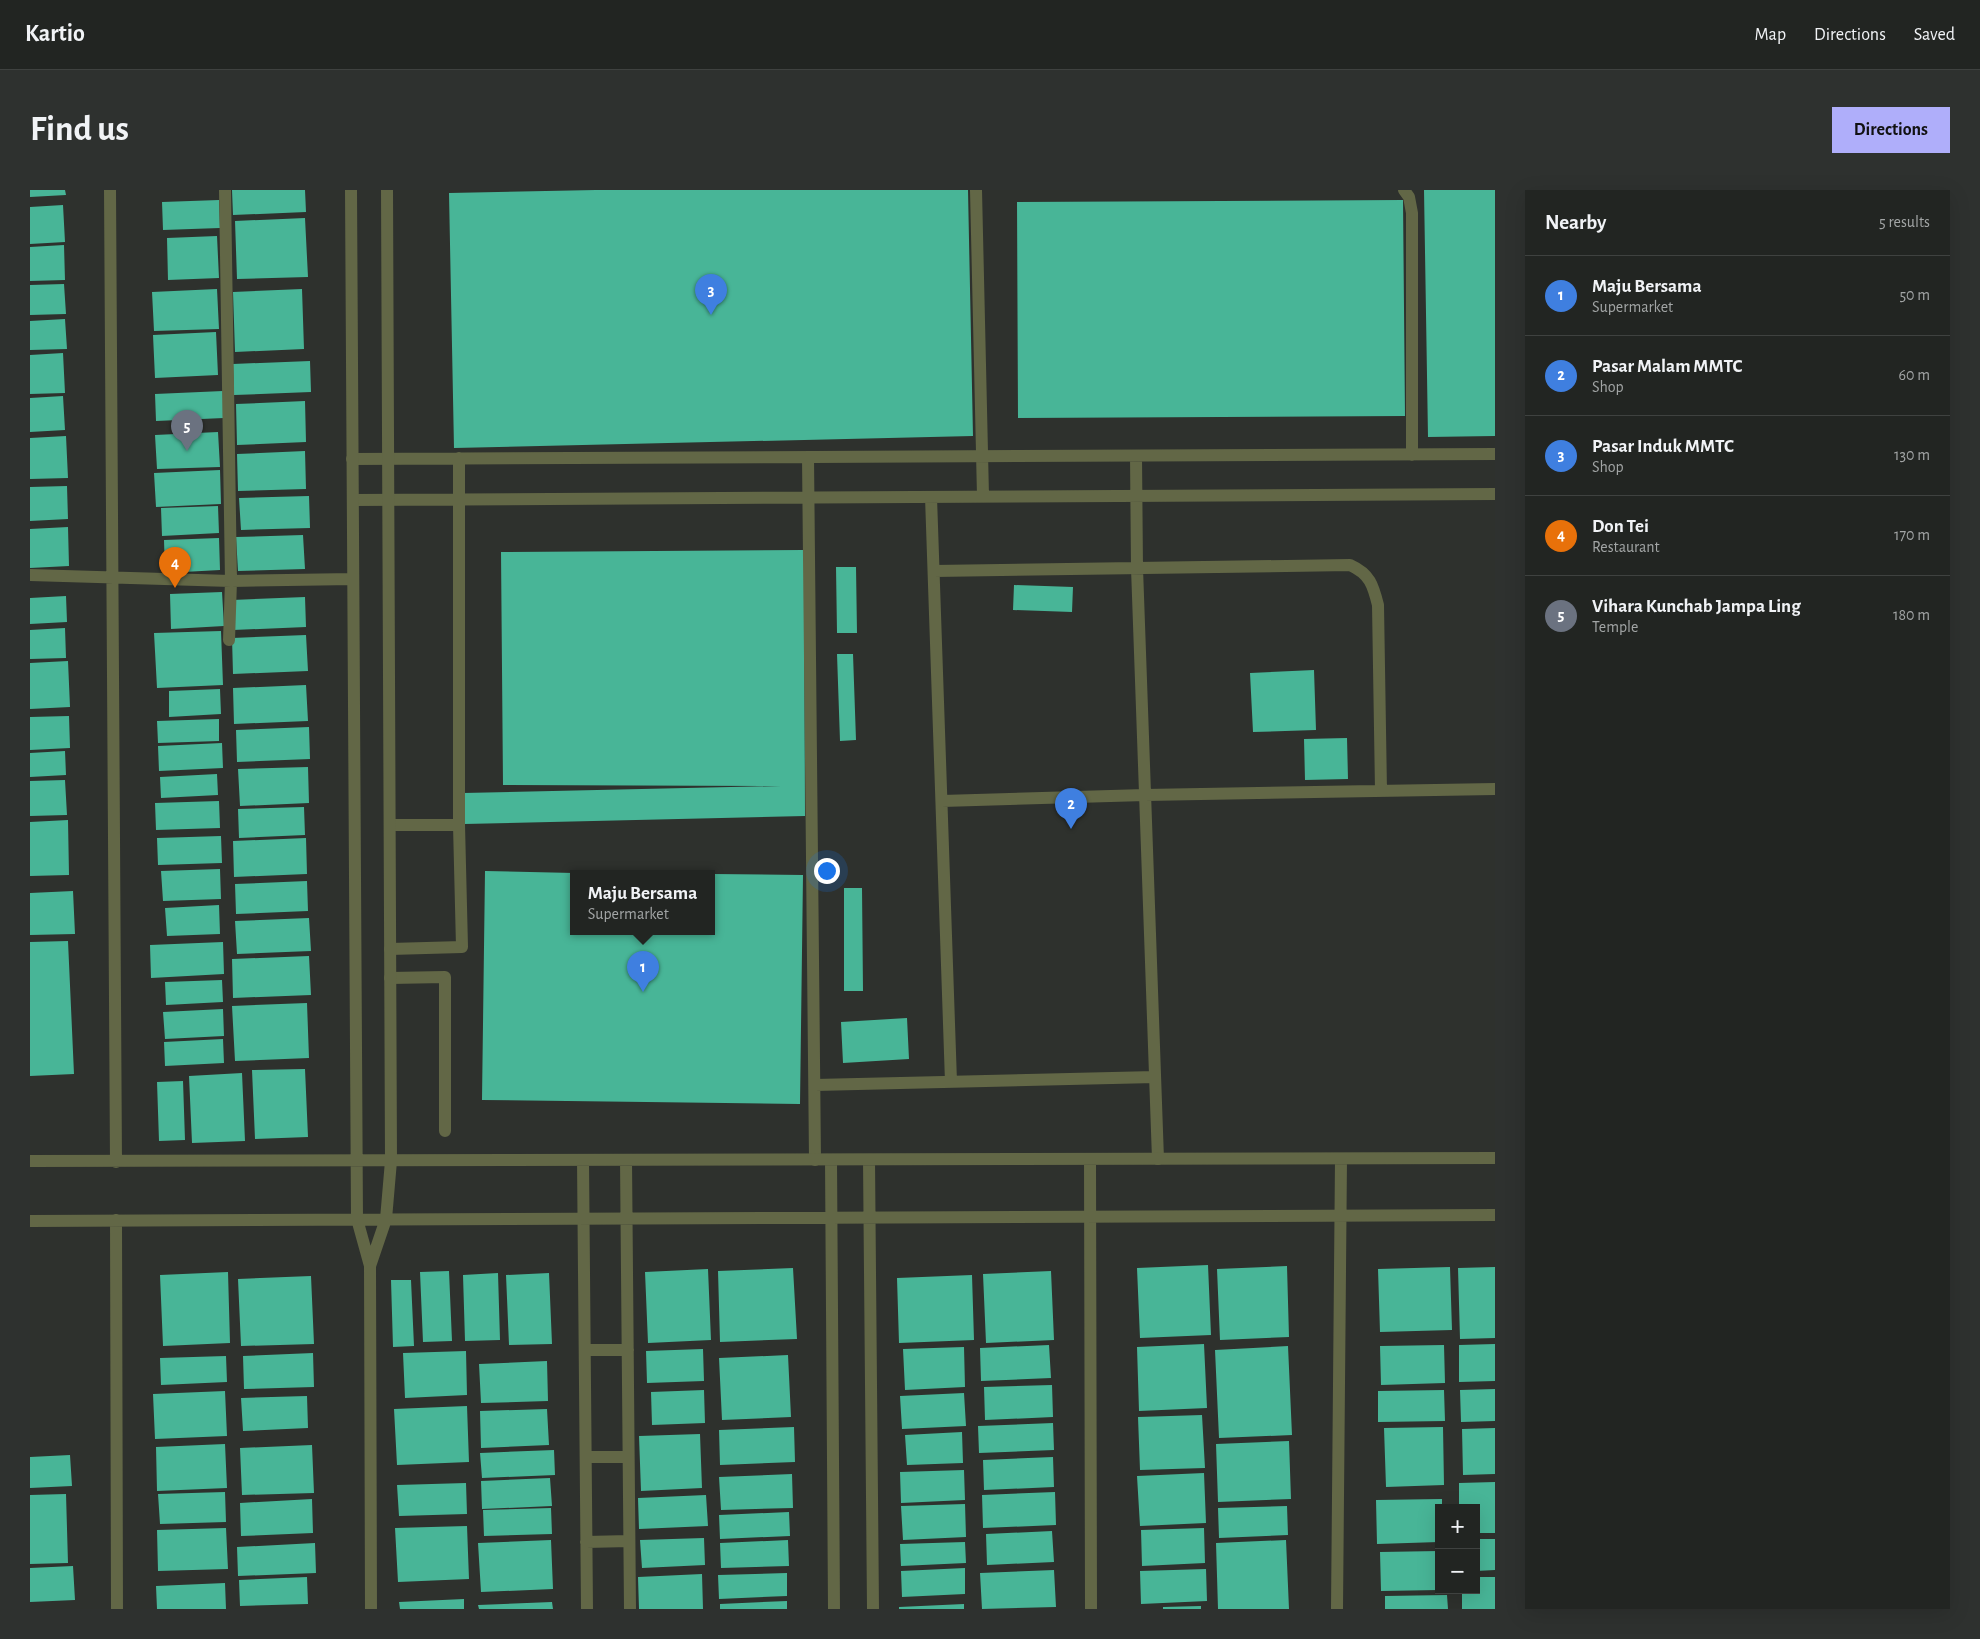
<!DOCTYPE html>
<html lang="en">
<head>
<meta charset="utf-8">
<style>
  :root { --surface:#222522; --page:#2e312f; --text:#f1f3f6; --muted:#a2a5a5; --line:#3f4240; --accent:#afaefa }
  body { margin:0; font-family:"Alegreya Sans",sans-serif; background:var(--page); color:var(--text) }
  .controls { position:absolute; right:15px; bottom:15px; display:grid; overflow:hidden; border-radius:0px; box-shadow:0 5px 20px #0002 }
  .controls button { width:45px; height:45px; display:grid; place-items:center; padding:0; border:0; border-bottom:1px solid var(--line); background:var(--surface); color:var(--text); font:25px sans-serif }
  .you { position:absolute; left:796px; top:680px; width:18px; height:18px; margin:-12px; border:4px solid #fff; border-radius:50%; background:#1a73e8; box-shadow:0 0 0 8px #1a73e833 }
  .badge { display:grid; place-items:center; width:32px; height:32px; border-radius:50%; background:var(--accent); color:#fff; font-size:16px; font-weight:700 }
  .pin { position:absolute; translate:-50% -41px; filter:drop-shadow(0 1px 2px #0008) }
  .pin::after { content:''; position:absolute; top:26px; width:18px; height:15px; background:inherit; clip-path:polygon(0 0,100% 0,50% 100%) }
  .popup { position:absolute; left:540px; top:680px; width:145px; height:65px; box-sizing:border-box; display:grid; place-content:center; border-radius:0px; background:var(--surface); filter:drop-shadow(0 1px 4px #0005); font-size:16px; white-space:nowrap; color:var(--muted) }
  .popup b { font-size:19px; color:var(--text) }
  .popup::after { content:''; position:absolute; left:50%; top:100%; margin-left:-10px; border:10px solid transparent; border-top-color:var(--surface) }
  .list { margin:0; padding:0; list-style:none }
  h2 { display:flex; justify-content:space-between; align-items:center; height:65px; margin:0; padding:0 20px; font-size:21px }
  h2 small { font-size:16px; font-weight:400; color:var(--muted) }
  .list li { display:grid; grid-template-columns:32px 1fr auto; gap:15px; align-items:center; box-sizing:border-box; height:80px; padding:0 20px; border-top:1px solid var(--line) }
  .list b { display:block; font-size:19px; white-space:nowrap }
  .list p { margin:0; font-size:16px; white-space:nowrap; color:var(--muted) }
  .list em { font-size:16px; font-style:normal; color:var(--muted) }
  .map { position:relative; flex:none; width:1465px; height:1419px; overflow:hidden; border-radius:0px }
  header { display:flex; align-items:center; gap:30px; box-sizing:border-box; height:70px; padding:0 25px; background:var(--surface); border-bottom:1px solid var(--line) }
  header strong { font-size:24px }
  nav { display:flex; gap:28px; margin-inline-start:auto; font-size:18px }
  .intro { display:flex; align-items:center; justify-content:space-between; box-sizing:border-box; height:120px; padding:0 30px }
  h1 { margin:0; font-size:35px }
  .button { padding:12px 22px; border-radius:0px; background:var(--accent); color:#111; font-size:18px; font-weight:700 }
  main { display:flex; gap:30px; padding:0 30px }
  aside { flex:1; background:var(--surface); border-radius:0px; box-shadow:0 5px 20px #0002 }
  .map>svg:first-child { display:block }
  .building { fill:#48b597 }
  .lines { fill:none; stroke-linecap:round; stroke-linejoin:round }
  .service { stroke:#626746; stroke-width:12 }
  .minor { stroke:#626746; stroke-width:12 }
</style>
</head>
<body>
<header>
<strong>Kartio</strong>
<nav><a>Map</a><a>Directions</a><a>Saved</a></nav>
</header>
<div class="intro"><h1>Find us</h1><a class="button">Directions</a></div>
<main>
<div class="map">
<svg width="1465" height="1419" viewBox="0 0 1465 1419">
  <rect width="100%" height="100%" fill="#2e312d"/>
  <path class="building" d="M 0,0 L 35,0 L 36,5 L 0,7 Z
    M 202,0 L 275,0 L 276,22 L 203,25 Z
    M 566,0 L 938,0 L 943,246 L 424,258 L 419,3 Z
    M 1394,0 L 1465,0 L 1465,246 L 1398,247 Z
    M 189,10 L 190,38 L 133,40 L 132,12 Z
    M 1373,10 L 1375,226 L 988,228 L 987,12 Z
    M 33,15 L 35,52 L 0,54 L 0,17 Z
    M 275,28 L 278,87 L 207,89 L 205,31 Z
    M 187,46 L 189,88 L 138,90 L 137,48 Z
    M 34,55 L 35,90 L 0,91 L 0,57 Z
    M 34,94 L 36,124 L 0,125 L 0,95 Z
    M 187,99 L 189,139 L 124,141 L 122,102 Z
    M 272,99 L 274,159 L 205,162 L 203,102 Z
    M 35,129 L 37,159 L 0,160 L 0,131 Z
    M 186,142 L 188,185 L 125,188 L 123,145 Z
    M 33,163 L 35,203 L 0,204 L 0,165 Z
    M 280,171 L 281,202 L 204,205 L 203,174 Z
    M 193,201 L 194,228 L 126,231 L 125,204 Z
    M 33,206 L 35,240 L 0,242 L 0,208 Z
    M 275,211 L 276,252 L 207,255 L 206,214 Z
    M 188,242 L 190,277 L 127,279 L 125,245 Z
    M 36,246 L 38,288 L 0,289 L 0,248 Z
    M 275,261 L 276,299 L 208,301 L 207,264 Z
    M 190,280 L 191,314 L 126,317 L 124,283 Z
    M 37,296 L 38,329 L 0,331 L 0,297 Z
    M 279,306 L 280,338 L 211,340 L 209,308 Z
    M 188,316 L 189,343 L 132,346 L 131,318 Z
    M 38,337 L 39,376 L 0,378 L 0,339 Z
    M 273,345 L 275,379 L 208,381 L 206,347 Z
    M 189,348 L 190,380 L 135,383 L 134,350 Z
    M 774,360 L 775,626 L 434,634 L 433,603 L 751,596 L 473,595 L 471,362 Z
    M 806,377 L 826,377 L 827,443 L 807,443 Z
    M 984,395 L 1043,397 L 1042,422 L 983,420 Z
    M 192,402 L 194,436 L 141,439 L 140,404 Z
    M 36,406 L 37,432 L 0,434 L 0,408 Z
    M 275,407 L 276,437 L 203,440 L 202,410 Z
    M 35,438 L 36,468 L 0,469 L 0,440 Z
    M 191,441 L 193,495 L 127,498 L 124,443 Z
    M 276,445 L 278,481 L 203,484 L 202,448 Z
    M 807,464 L 823,464 L 826,550 L 810,551 Z
    M 38,471 L 40,517 L 0,519 L 0,473 Z
    M 1284,480 L 1286,540 L 1223,542 L 1220,483 Z
    M 276,495 L 278,531 L 204,534 L 203,498 Z
    M 190,499 L 191,524 L 139,527 L 139,501 Z
    M 39,526 L 40,558 L 0,560 L 0,527 Z
    M 189,529 L 189,551 L 128,553 L 127,531 Z
    M 279,537 L 280,569 L 207,572 L 206,540 Z
    M 1317,548 L 1318,589 L 1275,590 L 1274,549 Z
    M 192,553 L 193,578 L 129,581 L 128,556 Z
    M 35,561 L 36,585 L 0,587 L 0,563 Z
    M 278,577 L 279,613 L 210,616 L 208,579 Z
    M 187,584 L 188,605 L 131,608 L 130,587 Z
    M 35,590 L 37,625 L 0,626 L 0,591 Z
    M 189,611 L 190,638 L 126,640 L 125,613 Z
    M 274,617 L 275,645 L 209,648 L 208,619 Z
    M 38,630 L 39,685 L 0,686 L 0,632 Z
    M 191,646 L 192,673 L 128,675 L 127,648 Z
    M 276,648 L 277,684 L 204,687 L 203,651 Z
    M 190,679 L 191,709 L 133,711 L 131,681 Z
    M 455,681 L 544,683 L 544,741 L 682,741 L 682,684 L 773,685 L 770,914 L 452,910 Z
    M 277,691 L 278,721 L 206,724 L 205,694 Z
    M 814,698 L 832,698 L 833,801 L 814,801 Z
    M 43,701 L 45,744 L 0,745 L 0,703 Z
    M 189,715 L 190,744 L 137,746 L 135,718 Z
    M 279,728 L 281,761 L 207,764 L 205,731 Z
    M 38,751 L 44,884 L 0,886 L 0,752 Z
    M 193,752 L 194,784 L 121,788 L 120,755 Z
    M 279,766 L 281,805 L 203,808 L 202,769 Z
    M 192,790 L 193,812 L 136,815 L 135,792 Z
    M 277,813 L 279,868 L 205,871 L 202,816 Z
    M 193,819 L 194,846 L 135,849 L 133,822 Z
    M 877,828 L 879,869 L 813,873 L 811,832 Z
    M 193,849 L 194,873 L 135,876 L 134,852 Z
    M 275,879 L 278,947 L 225,949 L 222,880 Z
    M 212,883 L 215,951 L 162,953 L 159,886 Z
    M 153,891 L 155,950 L 129,951 L 127,892 Z
    M 1178,1075 L 1181,1145 L 1110,1148 L 1107,1078 Z
    M 1257,1076 L 1259,1147 L 1190,1150 L 1187,1079 Z
    M 1420,1077 L 1422,1140 L 1350,1142 L 1348,1079 Z
    M 1465,1077 L 1465,1148 L 1430,1149 L 1428,1078 Z
    M 763,1078 L 767,1149 L 690,1152 L 688,1081 Z
    M 678,1079 L 681,1150 L 618,1153 L 615,1082 Z
    M 419,1081 L 422,1151 L 393,1152 L 390,1082 Z
    M 1021,1081 L 1024,1150 L 956,1153 L 953,1084 Z
    M 198,1082 L 200,1153 L 133,1156 L 130,1085 Z
    M 468,1083 L 470,1150 L 435,1151 L 433,1085 Z
    M 519,1083 L 522,1154 L 479,1155 L 476,1085 Z
    M 942,1085 L 944,1150 L 869,1153 L 867,1088 Z
    M 281,1086 L 284,1154 L 211,1156 L 208,1089 Z
    M 361,1090 L 381,1090 L 384,1156 L 363,1157 Z
    M 1174,1154 L 1177,1218 L 1109,1221 L 1107,1157 Z
    M 1465,1154 L 1465,1191 L 1429,1192 L 1429,1155 Z
    M 1019,1155 L 1021,1188 L 951,1191 L 950,1158 Z
    M 1414,1155 L 1415,1193 L 1351,1195 L 1350,1156 Z
    M 1258,1156 L 1262,1245 L 1189,1248 L 1185,1160 Z
    M 934,1157 L 935,1197 L 875,1200 L 873,1159 Z
    M 673,1159 L 674,1191 L 617,1193 L 616,1161 Z
    M 436,1161 L 437,1205 L 375,1208 L 373,1163 Z
    M 283,1163 L 284,1197 L 214,1199 L 213,1166 Z
    M 758,1165 L 761,1227 L 692,1230 L 689,1168 Z
    M 196,1166 L 197,1192 L 131,1195 L 130,1168 Z
    M 517,1171 L 518,1211 L 451,1213 L 449,1174 Z
    M 1022,1195 L 1023,1227 L 955,1230 L 954,1197 Z
    M 1465,1199 L 1465,1231 L 1431,1232 L 1430,1200 Z
    M 674,1200 L 675,1233 L 622,1235 L 621,1202 Z
    M 1414,1200 L 1415,1231 L 1348,1232 L 1348,1201 Z
    M 195,1201 L 197,1246 L 125,1249 L 123,1204 Z
    M 934,1203 L 936,1236 L 872,1239 L 870,1206 Z
    M 277,1206 L 278,1238 L 213,1241 L 211,1208 Z
    M 437,1216 L 439,1272 L 367,1275 L 364,1219 Z
    M 517,1219 L 519,1255 L 451,1258 L 450,1221 Z
    M 1172,1225 L 1175,1278 L 1110,1280 L 1108,1227 Z
    M 1023,1233 L 1024,1260 L 949,1263 L 948,1236 Z
    M 764,1237 L 765,1272 L 690,1275 L 689,1240 Z
    M 1413,1237 L 1414,1295 L 1356,1297 L 1354,1238 Z
    M 1465,1238 L 1465,1284 L 1433,1285 L 1432,1239 Z
    M 932,1242 L 933,1273 L 877,1275 L 875,1245 Z
    M 670,1244 L 672,1298 L 611,1301 L 609,1246 Z
    M 1259,1251 L 1261,1309 L 1188,1312 L 1186,1254 Z
    M 195,1254 L 197,1298 L 127,1301 L 126,1257 Z
    M 282,1255 L 284,1303 L 212,1305 L 210,1258 Z
    M 524,1260 L 525,1285 L 452,1288 L 450,1263 Z
    M 40,1265 L 42,1296 L 0,1298 L 0,1267 Z
    M 1023,1267 L 1024,1297 L 954,1300 L 953,1270 Z
    M 934,1280 L 935,1310 L 871,1313 L 870,1282 Z
    M 1174,1283 L 1176,1333 L 1110,1336 L 1107,1286 Z
    M 762,1284 L 763,1318 L 691,1320 L 689,1287 Z
    M 520,1288 L 522,1316 L 452,1319 L 451,1291 Z
    M 1465,1292 L 1465,1343 L 1446,1343 L 1446,1318 L 1429,1318 L 1429,1293 Z
    M 436,1293 L 437,1324 L 369,1326 L 367,1295 Z
    M 195,1302 L 196,1332 L 130,1334 L 128,1304 Z
    M 1025,1302 L 1026,1335 L 953,1338 L 952,1305 Z
    M 36,1304 L 38,1373 L 0,1374 L 0,1305 Z
    M 676,1305 L 678,1336 L 609,1339 L 608,1308 Z
    M 282,1309 L 283,1343 L 211,1346 L 210,1313 Z
    M 1412,1309 L 1412,1318 L 1409,1318 L 1409,1352 L 1347,1354 L 1346,1310 Z
    M 935,1314 L 936,1347 L 873,1350 L 871,1316 Z
    M 1257,1316 L 1258,1345 L 1189,1348 L 1188,1318 Z
    M 521,1318 L 522,1344 L 454,1346 L 453,1320 Z
    M 759,1322 L 760,1346 L 690,1349 L 689,1325 Z
    M 437,1336 L 439,1389 L 368,1392 L 365,1338 Z
    M 196,1338 L 198,1379 L 128,1381 L 127,1340 Z
    M 1174,1338 L 1175,1373 L 1112,1376 L 1111,1340 Z
    M 1022,1341 L 1024,1372 L 957,1375 L 956,1344 Z
    M 674,1348 L 675,1375 L 612,1378 L 610,1350 Z
    M 1446,1349 L 1465,1349 L 1465,1380 L 1446,1381 Z
    M 521,1350 L 523,1399 L 451,1402 L 448,1353 Z
    M 758,1350 L 759,1376 L 691,1378 L 690,1353 Z
    M 1256,1350 L 1259,1419 L 1188,1419 L 1186,1353 Z
    M 935,1352 L 936,1373 L 871,1376 L 870,1354 Z
    M 285,1353 L 286,1383 L 208,1386 L 207,1357 Z
    M 1409,1361 L 1409,1400 L 1351,1401 L 1350,1362 Z
    M 43,1376 L 45,1410 L 0,1412 L 0,1378 Z
    M 935,1378 L 935,1404 L 872,1407 L 871,1381 Z
    M 1176,1379 L 1177,1411 L 1111,1414 L 1110,1381 Z
    M 1024,1380 L 1026,1417 L 952,1419 L 950,1383 Z
    M 757,1383 L 757,1406 L 689,1409 L 688,1385 Z
    M 672,1384 L 673,1419 L 609,1419 L 608,1387 Z
    M 277,1387 L 278,1414 L 210,1416 L 209,1390 Z
    M 1446,1387 L 1465,1387 L 1465,1419 L 1432,1419 L 1432,1400 L 1446,1400 Z
    M 195,1393 L 196,1419 L 127,1419 L 126,1396 Z
    M 1417,1405 L 1418,1419 L 1355,1419 L 1355,1406 Z
    M 434,1409 L 434,1419 L 370,1419 L 369,1412 Z
    M 757,1411 L 757,1419 L 690,1419 L 690,1414 Z
    M 522,1412 L 523,1419 L 449,1419 L 448,1415 Z
    M 934,1414 L 934,1419 L 869,1419 L 869,1417 Z
    M 1171,1416 L 1171,1419 L 1133,1419 L 1133,1417 Z"/>
  <g class="lines">
    <path class="service" d="M 946,0 L 953,306
      M 1374,0 L 1379,7 L 1382,23 L 1382,265
      M 1106,266 L 1107,378 L 1128,969
      M 778,267 L 785,970
      M 322,269 L 1465,264
      M 901,307 L 921,892
      M 323,310 L 1465,304
      M 904,381 L 1320,375 C 1340,384 1343,395 1348,415 L 1351,601
      M 912,611 L 1115,605 L 1465,599
      M 360,635 L 429,635
      M 360,759 L 432,757 L 429,635 L 429,268
      M 360,788 L 415,787 L 415,941
      M 785,895 L 1125,887"/>
    <path class="minor" d="M 80,0 L 86,972
      M 195,0 L 201,391 L 199,450
      M 321,0 L 327,1029 L 340,1076 L 341,1419
      M 0,385 L 201,391 L 323,389
      M 553,970 L 557,1419
      M 596,970 L 600,1419
      M 801,970 L 804,1419
      M 839,970 L 843,1419
      M 1060,970 L 1061,1419
      M 0,971 L 1465,968
      M 86,1030 L 87,1419
      M 0,1031 L 1465,1025
      M 340,1076 L 356,1029 L 361,971 L 357,0
      M 555,1160 L 598,1160
      M 556,1267 L 598,1267
      M 556,1352 L 599,1351
      M 1307,1419 L 1311,969"/>
  </g>
</svg>
<div class="controls">
<button>+</button>
<button>−</button>
</div>
<div class="you"></div>
<div class="pin badge" style="left:613px;top:802px;background:#3f7fe0">1</div>
<div class="popup"><b>Maju Bersama</b>Supermarket</div>
<div class="pin badge" style="left:1041px;top:639px;background:#3f7fe0">2</div>
<div class="pin badge" style="left:681px;top:125px;background:#3f7fe0">3</div>
<div class="pin badge" style="left:145px;top:398px;background:#e8710a">4</div>
<div class="pin badge" style="left:157px;top:261px;background:#6b7280">5</div>
</div>
<aside>
<h2>Nearby<small>5 results</small></h2>
<ul class="list">
<li><span class="badge" style="background:#3f7fe0">1</span><div><b>Maju Bersama</b><p>Supermarket</p></div><em>50 m</em></li>
<li><span class="badge" style="background:#3f7fe0">2</span><div><b>Pasar Malam MMTC</b><p>Shop</p></div><em>60 m</em></li>
<li><span class="badge" style="background:#3f7fe0">3</span><div><b>Pasar Induk MMTC</b><p>Shop</p></div><em>130 m</em></li>
<li><span class="badge" style="background:#e8710a">4</span><div><b>Don Tei</b><p>Restaurant</p></div><em>170 m</em></li>
<li><span class="badge" style="background:#6b7280">5</span><div><b>Vihara Kunchab Jampa Ling</b><p>Temple</p></div><em>180 m</em></li>
</ul>
</aside>
</main>
</body>
</html>
